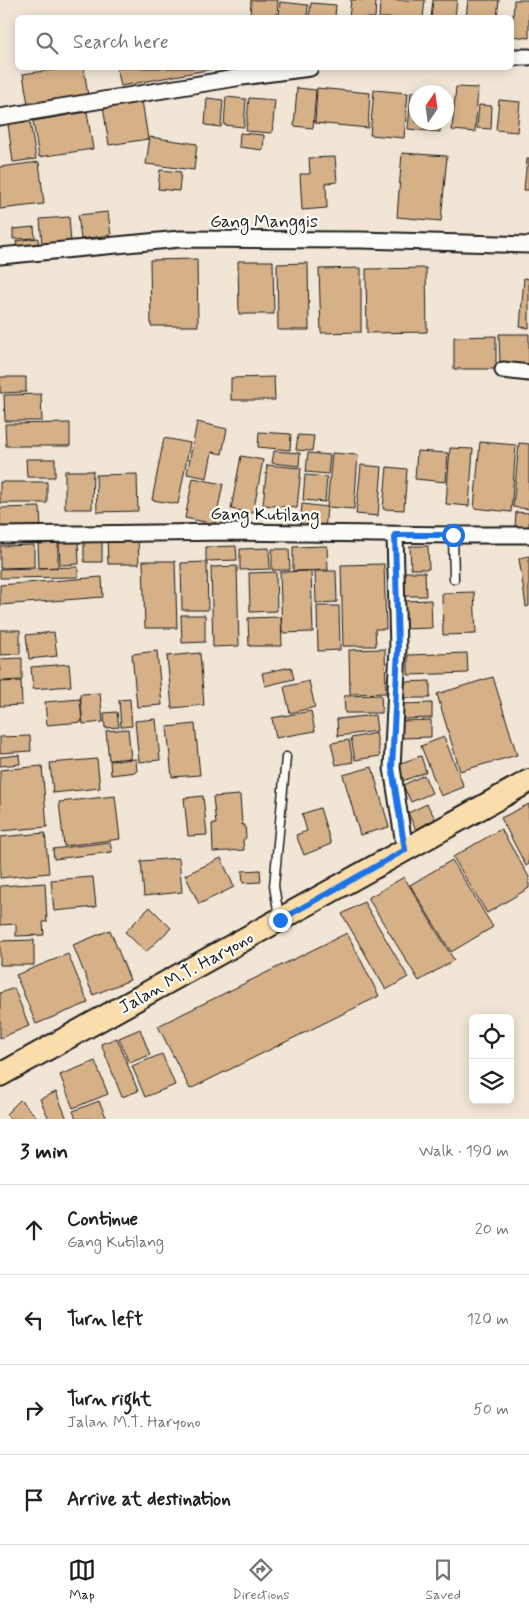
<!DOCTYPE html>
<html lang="en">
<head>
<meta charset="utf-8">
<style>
  :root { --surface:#fff; --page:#f2f2f2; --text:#202124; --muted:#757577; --line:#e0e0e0; --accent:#1c1c1c }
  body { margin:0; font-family:Mynerve,sans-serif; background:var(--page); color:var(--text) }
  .controls { position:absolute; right:15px; bottom:15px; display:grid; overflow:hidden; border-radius:8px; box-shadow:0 2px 12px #0003 }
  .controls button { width:45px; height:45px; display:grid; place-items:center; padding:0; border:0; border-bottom:1px solid var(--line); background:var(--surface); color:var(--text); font:25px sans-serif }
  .compass { position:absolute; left:409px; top:85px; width:45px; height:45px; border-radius:50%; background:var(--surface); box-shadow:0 2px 12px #0003; rotate:13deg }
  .stop { position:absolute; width:15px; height:15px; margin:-11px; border:4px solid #1a73e8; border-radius:50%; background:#fff }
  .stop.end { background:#1a73e8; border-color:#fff; box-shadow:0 1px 5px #0008 }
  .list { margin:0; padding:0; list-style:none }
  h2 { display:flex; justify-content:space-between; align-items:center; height:65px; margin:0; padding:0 20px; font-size:21px }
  h2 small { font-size:16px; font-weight:400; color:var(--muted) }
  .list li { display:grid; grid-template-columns:32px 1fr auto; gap:15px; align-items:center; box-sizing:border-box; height:90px; padding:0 20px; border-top:1px solid var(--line) }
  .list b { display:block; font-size:19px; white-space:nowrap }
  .list p { margin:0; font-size:16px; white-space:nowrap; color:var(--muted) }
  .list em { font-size:16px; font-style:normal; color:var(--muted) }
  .icon { flex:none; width:28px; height:28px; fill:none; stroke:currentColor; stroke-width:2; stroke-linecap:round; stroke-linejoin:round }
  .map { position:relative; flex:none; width:529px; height:1119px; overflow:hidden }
  .search { position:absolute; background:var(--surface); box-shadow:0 2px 12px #0003; left:15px; right:15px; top:15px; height:55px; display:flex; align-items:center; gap:12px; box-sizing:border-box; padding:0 18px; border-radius:8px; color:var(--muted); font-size:19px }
  .sheet { height:425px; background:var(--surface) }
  nav { display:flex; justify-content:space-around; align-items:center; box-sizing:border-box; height:70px; border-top:1px solid var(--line); background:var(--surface); font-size:14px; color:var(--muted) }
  nav a { display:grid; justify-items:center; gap:2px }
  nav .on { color:var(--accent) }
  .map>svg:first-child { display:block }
  .building { fill:#d6b188; stroke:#1c1c1c }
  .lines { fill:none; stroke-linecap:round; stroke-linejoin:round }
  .lane-casing { stroke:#1c1c1c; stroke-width:11 }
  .street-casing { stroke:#1c1c1c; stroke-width:19 }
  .primary-casing { stroke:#1c1c1c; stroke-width:26 }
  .lane { stroke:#fdfcf7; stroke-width:8 }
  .street { stroke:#fdfcf7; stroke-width:15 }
  .primary { stroke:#fbddab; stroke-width:22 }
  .route { stroke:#1a73e8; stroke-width:6 }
  .labels { text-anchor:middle; stroke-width:4.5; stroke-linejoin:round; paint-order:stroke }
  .street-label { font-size:18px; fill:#1c1c1c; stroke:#fdfcf7 }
</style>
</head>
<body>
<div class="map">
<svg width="529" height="1119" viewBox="0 0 529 1119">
  <rect width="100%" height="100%" fill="#f1e6d6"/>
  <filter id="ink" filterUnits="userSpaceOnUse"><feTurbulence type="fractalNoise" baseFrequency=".02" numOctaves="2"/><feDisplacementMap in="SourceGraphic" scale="10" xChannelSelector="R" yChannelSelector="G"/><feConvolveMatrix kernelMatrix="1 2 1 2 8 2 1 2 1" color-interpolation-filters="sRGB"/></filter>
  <g filter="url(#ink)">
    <path class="building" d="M 251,0 L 278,0 L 277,18 L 250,18 Z
      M 351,0 L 376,0 L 375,18 L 349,18 Z
      M 380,0 L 425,0 L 423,18 L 379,18 Z
      M 433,0 L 457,0 L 455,18 L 431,18 Z
      M 468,0 L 499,0 L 497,18 L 466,18 Z
      M 514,0 L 529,0 L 529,38 L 512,36 Z
      M 280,2 L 308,5 L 307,18 L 279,18 Z
      M 311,3 L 336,5 L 335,18 L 309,18 Z
      M 66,68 L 84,68 L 88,96 L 28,105 L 23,74 Z
      M 117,68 L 211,68 L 212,69 L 121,86 Z
      M 456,87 L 478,88 L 475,132 L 452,130 Z
      M 297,88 L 316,90 L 313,128 L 294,126 Z
      M 317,88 L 370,93 L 368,128 L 315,123 Z
      M 374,90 L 408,93 L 404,138 L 370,135 Z
      M 411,92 L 421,92 L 416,92 L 416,122 L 440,122 L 440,132 L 408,129 Z
      M 226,97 L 246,99 L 244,127 L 224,125 Z
      M 207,98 L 223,100 L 221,127 L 205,125 Z
      M 249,98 L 275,100 L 272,133 L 246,131 Z
      M 142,100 L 148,139 L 109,145 L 103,106 Z
      M 499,100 L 520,102 L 517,132 L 496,130 Z
      M 479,105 L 492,106 L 491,129 L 477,128 Z
      M 87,112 L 93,149 L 39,157 L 33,121 Z
      M 30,121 L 36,159 L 13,162 L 8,124 Z
      M 240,133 L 264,135 L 263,150 L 239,147 Z
      M 150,137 L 197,144 L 194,170 L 146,164 Z
      M 402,153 L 447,156 L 441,221 L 397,217 Z
      M 335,157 L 337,182 L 326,183 L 327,208 L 302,210 L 300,174 L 310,174 L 309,158 Z
      M 527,159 L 529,159 L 529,190 L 524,190 Z
      M 39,162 L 44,204 L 0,209 L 0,167 Z
      M 160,170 L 181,172 L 179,191 L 158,189 Z
      M 108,212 L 111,235 L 81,239 L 78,215 Z
      M 69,217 L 71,243 L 42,245 L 40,219 Z
      M 34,227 L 35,238 L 13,239 L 13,229 Z
      M 38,238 L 39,248 L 17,250 L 16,241 Z
      M 197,259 L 198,326 L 151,326 L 150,260 Z
      M 238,261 L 273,261 L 274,314 L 239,314 Z
      M 308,263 L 309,330 L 278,330 L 277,264 Z
      M 361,268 L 361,332 L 321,333 L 319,269 Z
      M 426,268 L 427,332 L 367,333 L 366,269 Z
      M 524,278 L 529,279 L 529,328 L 520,327 Z
      M 499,334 L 529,334 L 529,364 L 500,365 Z
      M 496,336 L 496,369 L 454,369 L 454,337 Z
      M 0,377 L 26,377 L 26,392 L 0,393 Z
      M 274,377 L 275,400 L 231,400 L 231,378 Z
      M 41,394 L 42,421 L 5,421 L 4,395 Z
      M 197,422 L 227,429 L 222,454 L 212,452 L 207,478 L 187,474 Z
      M 70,423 L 70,446 L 6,446 L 5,424 Z
      M 259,432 L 291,434 L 290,450 L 258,447 Z
      M 298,435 L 314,436 L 312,451 L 296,450 Z
      M 164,438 L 190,443 L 178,504 L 152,500 Z
      M 480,442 L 516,445 L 511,512 L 474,508 Z
      M 519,443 L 529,444 L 529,509 L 513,507 Z
      M 450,448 L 473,449 L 469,506 L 446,504 Z
      M 274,451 L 300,453 L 299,466 L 272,463 Z
      M 417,451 L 448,453 L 446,482 L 415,479 Z
      M 308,453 L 330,455 L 328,474 L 306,472 Z
      M 332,453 L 358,455 L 354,509 L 327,507 Z
      M 241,456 L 263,460 L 253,513 L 231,509 Z
      M 26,459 L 55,459 L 55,477 L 27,477 Z
      M 267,465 L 301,468 L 297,508 L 263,505 Z
      M 361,465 L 382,467 L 378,516 L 356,514 Z
      M 387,467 L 407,469 L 404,510 L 383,509 Z
      M 65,471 L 93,471 L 92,509 L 65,509 Z
      M 137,474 L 138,511 L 97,512 L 96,475 Z
      M 305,475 L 327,477 L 325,502 L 303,500 Z
      M 193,478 L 223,484 L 215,524 L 185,518 Z
      M 0,482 L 47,482 L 47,503 L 0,503 Z
      M 302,504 L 327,507 L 325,531 L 300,528 Z
      M 40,507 L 41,531 L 0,532 L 0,508 Z
      M 516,512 L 529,513 L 529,529 L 515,527 Z
      M 84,537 L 102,537 L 102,562 L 84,562 Z
      M 107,538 L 138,538 L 139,564 L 108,564 Z
      M 78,540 L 79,564 L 60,565 L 59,541 Z
      M 58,543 L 58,567 L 39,568 L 38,544 Z
      M 34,545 L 34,567 L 0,568 L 0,546 Z
      M 236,546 L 237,560 L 206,561 L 206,547 Z
      M 327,546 L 328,570 L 293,571 L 293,547 Z
      M 410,546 L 428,546 L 429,569 L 411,569 Z
      M 269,548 L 270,569 L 240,570 L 240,549 Z
      M 272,549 L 289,549 L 290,570 L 272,570 Z
      M 529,556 L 529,606 L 526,607 L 519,558 Z
      M 143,561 L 175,561 L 177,628 L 145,628 Z
      M 207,562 L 208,610 L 182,610 L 181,563 Z
      M 384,564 L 386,629 L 375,629 L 376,646 L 343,646 L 341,565 Z
      M 237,566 L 239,646 L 213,647 L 211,567 Z
      M 78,567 L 78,577 L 0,578 L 0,569 Z
      M 311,571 L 313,632 L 282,633 L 280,572 Z
      M 315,571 L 336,571 L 337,602 L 316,603 Z
      M 276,572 L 277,611 L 250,612 L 249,573 Z
      M 399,572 L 425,572 L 426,596 L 400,596 Z
      M 102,577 L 103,597 L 0,605 L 0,585 Z
      M 474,592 L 476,634 L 443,635 L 442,593 Z
      M 431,600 L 432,628 L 405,629 L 404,601 Z
      M 317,606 L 339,606 L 340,650 L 318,651 Z
      M 181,615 L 205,615 L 205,642 L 182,643 Z
      M 281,617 L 282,646 L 249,646 L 248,618 Z
      M 0,630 L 20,630 L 20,654 L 0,655 Z
      M 54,632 L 57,656 L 29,659 L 26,635 Z
      M 385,649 L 386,693 L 350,694 L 349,650 Z
      M 157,651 L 162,705 L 137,707 L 132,654 Z
      M 200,653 L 204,705 L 172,708 L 167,656 Z
      M 467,653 L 468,673 L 408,675 L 408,655 Z
      M 22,658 L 22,680 L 0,681 L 0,659 Z
      M 69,664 L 71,686 L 33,689 L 31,667 Z
      M 291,667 L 294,679 L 265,686 L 262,673 Z
      M 493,677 L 517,755 L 460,771 L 437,694 Z
      M 21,681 L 22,705 L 0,706 L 0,682 Z
      M 309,681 L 315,707 L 290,713 L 284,687 Z
      M 430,681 L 430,698 L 403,698 L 403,682 Z
      M 100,693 L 103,722 L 83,724 L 80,694 Z
      M 381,695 L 382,713 L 345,713 L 344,696 Z
      M 80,699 L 82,722 L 47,725 L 45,702 Z
      M 130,699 L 132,726 L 121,727 L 119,700 Z
      M 432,703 L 432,718 L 402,719 L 402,704 Z
      M 311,711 L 315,731 L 276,738 L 272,718 Z
      M 117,712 L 119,727 L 105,728 L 104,713 Z
      M 375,715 L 377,731 L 338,736 L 337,719 Z
      M 156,719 L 160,760 L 139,762 L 135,721 Z
      M 431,720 L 431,737 L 402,738 L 401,721 Z
      M 195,724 L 200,775 L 172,777 L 167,727 Z
      M 128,729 L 131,758 L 109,760 L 106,731 Z
      M 376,733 L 380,756 L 355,760 L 351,738 Z
      M 30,736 L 31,751 L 0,753 L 0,737 Z
      M 444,737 L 464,787 L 441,796 L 421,746 Z
      M 349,740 L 353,762 L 336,765 L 331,743 Z
      M 19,755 L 20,764 L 0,766 L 0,757 Z
      M 421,756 L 426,772 L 400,782 L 395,765 Z
      M 97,759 L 100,788 L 53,793 L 50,763 Z
      M 136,759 L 137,772 L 111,775 L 110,761 Z
      M 42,766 L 47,827 L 0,831 L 0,770 Z
      M 372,767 L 389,827 L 360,835 L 343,775 Z
      M 424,775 L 432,793 L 411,802 L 403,785 Z
      M 240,795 L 242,825 L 245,825 L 246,838 L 243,840 L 244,850 L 213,852 L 212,824 L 216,824 L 213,797 Z
      M 115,796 L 120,839 L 64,846 L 59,802 Z
      M 203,796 L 207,835 L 188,836 L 184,798 Z
      M 427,804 L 437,822 L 417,832 L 408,813 Z
      M 529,804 L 529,864 L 526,866 L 501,818 Z
      M 320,808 L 331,844 L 304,855 L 296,835 L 307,831 L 302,814 Z
      M 501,829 L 529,877 L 529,888 L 487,913 L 453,857 Z
      M 45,833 L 49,873 L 0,878 L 0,837 Z
      M 110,842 L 112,852 L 54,859 L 53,849 Z
      M 179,858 L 182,892 L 144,896 L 141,861 Z
      M 221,858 L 234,887 L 199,904 L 185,875 Z
      M 452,860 L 493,927 L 451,952 L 410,885 Z
      M 260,870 L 261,882 L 243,883 L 242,871 Z
      M 93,877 L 96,907 L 54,911 L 51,880 Z
      M 404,877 L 454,960 L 419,981 L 368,898 Z
      M 45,883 L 47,922 L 43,922 L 44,935 L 16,936 L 16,924 L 0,925 L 0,886 Z
      M 364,902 L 408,977 L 386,990 L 342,914 Z
      M 150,907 L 171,928 L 146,952 L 125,932 Z
      M 110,930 L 130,980 L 93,995 L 73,945 Z
      M 347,933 L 379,996 L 190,1089 L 158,1026 Z
      M 34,940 L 34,965 L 0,965 L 0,941 Z
      M 68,954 L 88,1003 L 36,1024 L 16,975 Z
      M 14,988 L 29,1026 L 0,1038 L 0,993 Z
      M 140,1029 L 150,1055 L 129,1063 L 119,1038 Z
      M 117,1038 L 138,1091 L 122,1097 L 101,1044 Z
      M 162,1054 L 175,1085 L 145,1097 L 132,1066 Z
      M 95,1061 L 108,1094 L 73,1108 L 60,1075 Z
      M 56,1092 L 67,1119 L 49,1119 L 40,1099 Z
      M 20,1100 L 39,1119 L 10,1119 L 6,1114 Z
      M 99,1101 L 107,1119 L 76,1119 L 73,1111 Z"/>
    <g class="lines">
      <defs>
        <path id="lane" d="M 453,535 L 454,579
          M 279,916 L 274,886 L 286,757"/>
        <path id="street" d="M 512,57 L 529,57
          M 0,117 L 242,77 L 310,68
          M 0,256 L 180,239 L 361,240 L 529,245
          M 503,370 L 529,373
          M 0,535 L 232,532 L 453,535 L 529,535
          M 395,535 L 398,649 L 392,768 L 405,850"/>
        <path id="primary" d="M 0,1075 L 529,781"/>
      </defs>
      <use href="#lane" class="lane-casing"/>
      <use href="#street" class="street-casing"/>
      <use href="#primary" class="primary-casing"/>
      <use href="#lane" class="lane"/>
      <use href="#street" class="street"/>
      <use href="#primary" class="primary"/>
    </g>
  </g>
  <g class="lines" filter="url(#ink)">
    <path class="route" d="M 280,920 L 405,850 L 392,768 L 398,649 L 395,535 L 453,535"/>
  </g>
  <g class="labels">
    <g class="street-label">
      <text x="264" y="227">Gang Manggis</text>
      <text transform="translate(265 514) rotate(1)" y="6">Gang Kutilang</text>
      <text transform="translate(186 972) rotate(-29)" y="6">Jalan M.T. Haryono</text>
    </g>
  </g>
</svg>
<div class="controls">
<button><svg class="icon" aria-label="locate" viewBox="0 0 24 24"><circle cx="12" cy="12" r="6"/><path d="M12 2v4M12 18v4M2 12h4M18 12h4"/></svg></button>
<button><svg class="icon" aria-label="layers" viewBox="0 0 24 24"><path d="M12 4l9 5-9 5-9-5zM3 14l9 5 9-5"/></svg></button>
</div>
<svg class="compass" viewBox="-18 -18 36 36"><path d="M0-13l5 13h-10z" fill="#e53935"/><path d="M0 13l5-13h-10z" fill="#757577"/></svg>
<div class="stop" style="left:453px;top:535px"></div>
<div class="stop end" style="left:280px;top:920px"></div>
<div class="search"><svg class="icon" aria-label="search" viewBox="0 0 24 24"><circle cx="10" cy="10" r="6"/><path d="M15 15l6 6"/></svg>Search here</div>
</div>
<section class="sheet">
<h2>3 min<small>Walk · 190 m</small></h2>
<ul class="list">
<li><svg class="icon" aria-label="ahead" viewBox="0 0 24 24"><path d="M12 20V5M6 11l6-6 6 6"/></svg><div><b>Continue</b><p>Gang Kutilang</p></div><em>20 m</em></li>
<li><svg class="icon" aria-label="left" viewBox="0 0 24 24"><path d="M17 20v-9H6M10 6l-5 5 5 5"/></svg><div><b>Turn left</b></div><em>120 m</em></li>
<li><svg class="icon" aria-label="right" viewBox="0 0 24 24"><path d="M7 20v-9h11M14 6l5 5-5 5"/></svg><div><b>Turn right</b><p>Jalan M.T. Haryono</p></div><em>50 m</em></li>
<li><svg class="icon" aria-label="arrive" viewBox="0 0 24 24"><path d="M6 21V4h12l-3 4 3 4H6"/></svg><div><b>Arrive at destination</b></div></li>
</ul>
</section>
<nav>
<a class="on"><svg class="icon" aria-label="map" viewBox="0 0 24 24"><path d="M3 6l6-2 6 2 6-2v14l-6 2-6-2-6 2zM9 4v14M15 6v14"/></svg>Map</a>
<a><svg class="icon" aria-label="directions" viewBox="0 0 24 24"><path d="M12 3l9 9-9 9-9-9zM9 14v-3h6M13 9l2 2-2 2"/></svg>Directions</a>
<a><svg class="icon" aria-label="saved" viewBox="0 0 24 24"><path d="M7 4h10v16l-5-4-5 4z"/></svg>Saved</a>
</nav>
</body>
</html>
